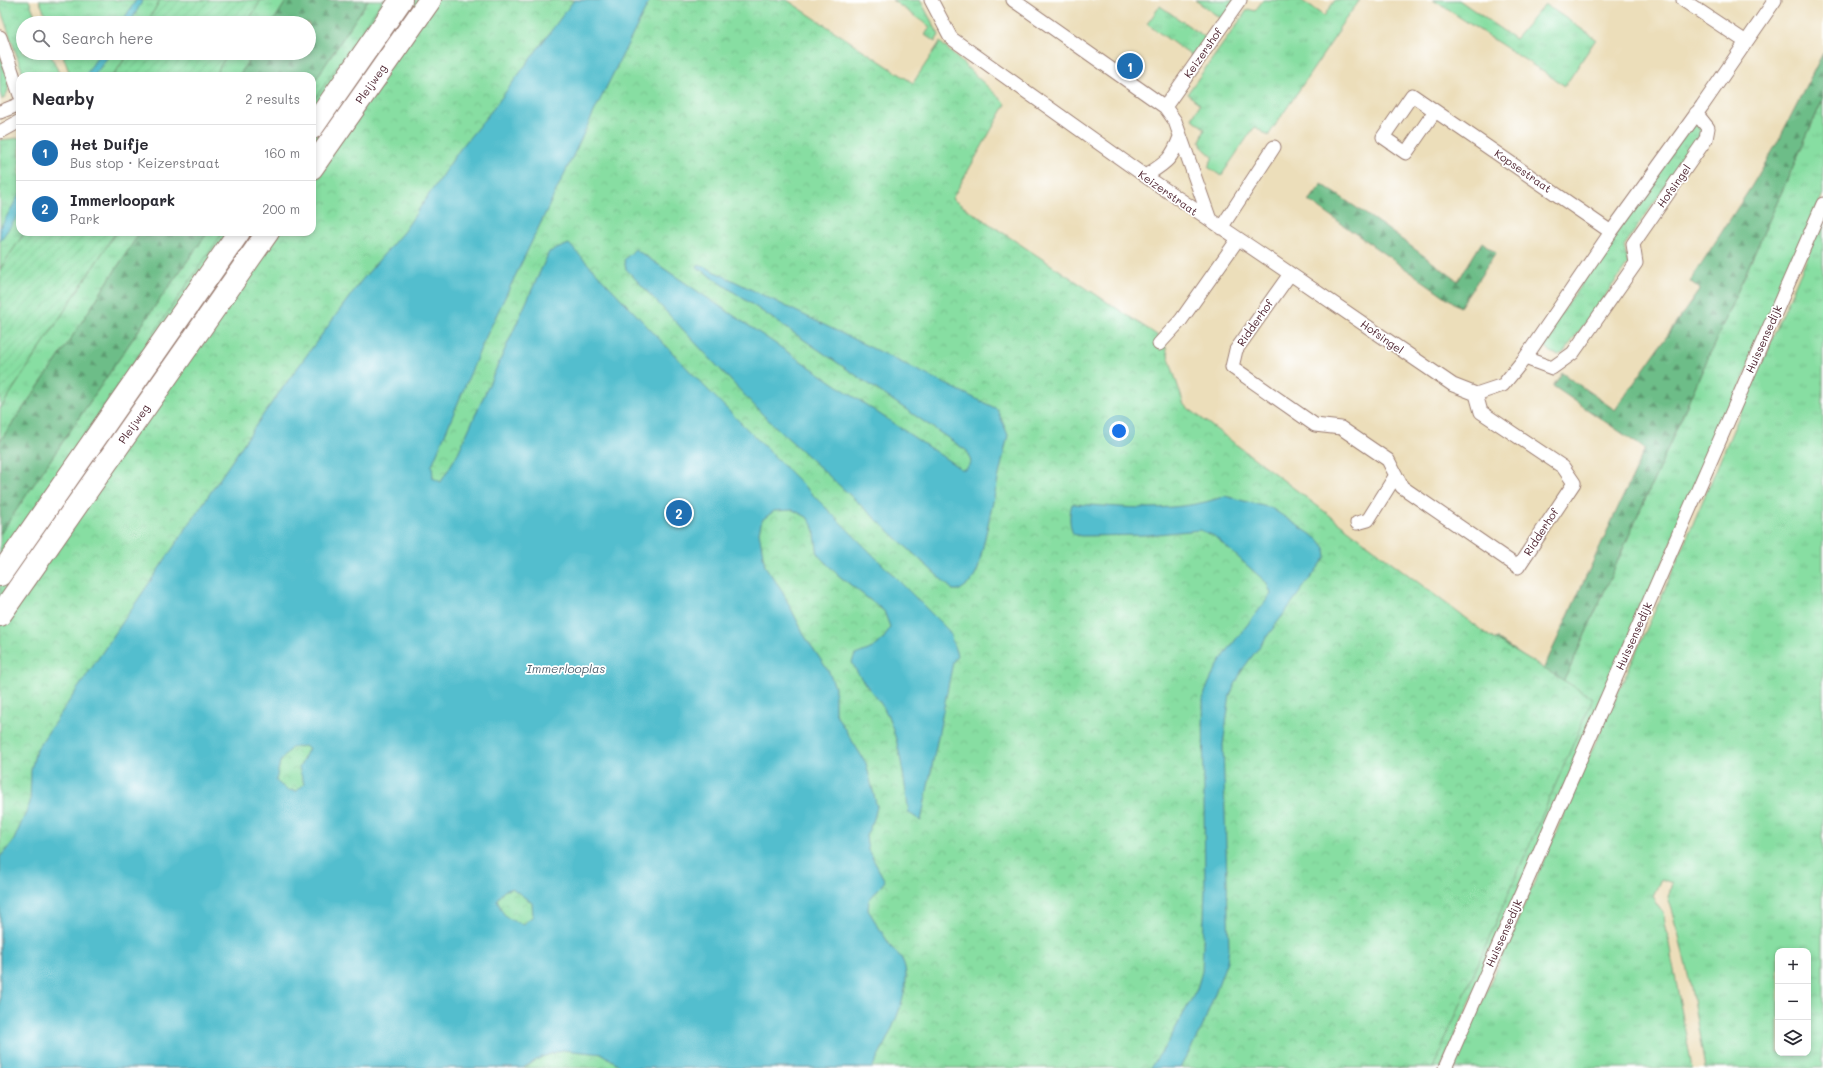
<!DOCTYPE html>
<html lang="en">
<head>
<meta charset="utf-8">
<style>
  :root { --surface:#fff; --page:#f7f7f7; --text:#2b2b33; --muted:#7c7c81; --line:#e1e1e2; --accent:#1f6fb2 }
  body { margin:0; font-family:Mali,sans-serif; background:var(--page); color:var(--text) }
  .controls { position:absolute; right:12px; bottom:12px; display:grid; overflow:hidden; border-radius:8px; box-shadow:0 2px 6px #0003 }
  .controls button { width:36px; height:36px; display:grid; place-items:center; padding:0; border:0; border-bottom:1px solid var(--line); background:var(--surface); color:var(--text); font:20px sans-serif }
  .you { position:absolute; left:1119px; top:431px; width:14px; height:14px; margin:-10px; border:3px solid #fff; border-radius:50%; background:#1a73e8; box-shadow:0 0 0 6px #1a73e833 }
  .badge { display:grid; place-items:center; width:26px; height:26px; border-radius:50%; background:var(--accent); color:#fff; font-size:13px; font-weight:700 }
  .pin { position:absolute; translate:-50% -50%; border:2px solid #fff; box-shadow:0 1px 4px #0006 }
  .list { margin:0; padding:0; list-style:none }
  h2 { display:flex; justify-content:space-between; align-items:center; height:52px; margin:0; padding:0 16px; font-size:17px }
  h2 small { font-size:13px; font-weight:400; color:var(--muted) }
  .list li { display:grid; grid-template-columns:26px 1fr auto; gap:12px; align-items:center; box-sizing:border-box; height:56px; padding:0 16px; border-top:1px solid var(--line) }
  .list b { display:block; font-size:15px; white-space:nowrap }
  .list p { margin:0; font-size:13px; white-space:nowrap; color:var(--muted) }
  .list em { font-size:13px; font-style:normal; color:var(--muted) }
  .icon { flex:none; width:22px; height:22px; fill:none; stroke:currentColor; stroke-width:2; stroke-linecap:round; stroke-linejoin:round }
  .map { position:relative; flex:none; width:1823px; height:1068px; overflow:hidden }
  .search { position:absolute; background:var(--surface); box-shadow:0 2px 6px #0003; left:16px; top:16px; width:300px; height:44px; display:flex; align-items:center; gap:10px; box-sizing:border-box; padding:0 14px; border-radius:22px; color:var(--muted); font-size:15px }
  .panel { position:absolute; background:var(--surface); box-shadow:0 2px 6px #0003; left:16px; top:72px; width:300px; height:164px; border-radius:12px }
  .map>svg:first-child { display:block }
  .grass { fill:url(#grass-tufts); stroke:#687e66; fill-rule:evenodd }
  .forest { fill:url(#forest-firs); stroke:#5c6e5a }
  .park { fill:url(#park-crowns); stroke:#687e66 }
  .garden { fill:url(#garden-furrows); stroke:#687e66 }
  .water { fill:#53bece; stroke:#4e6e7c; fill-rule:evenodd }
  .lines { fill:none; stroke-linecap:round; stroke-linejoin:round }
  .street-casing { stroke:#9b7e72; stroke-width:15 }
  .highway-casing { stroke:#9b7e72; stroke-width:24 }
  .street { stroke:#fff; stroke-width:13 }
  .highway { stroke:#fff; stroke-width:22 }
  .labels { text-anchor:middle; stroke-width:3.5; stroke-linejoin:round; paint-order:stroke }
  .street-label { font-size:11px; fill:#4a1f2b; stroke:#fff }
  .water-label { font-size:12px; font-style:italic; fill:#4e5f6c; stroke:#fff }
</style>
</head>
<body>
<div class="map">
<svg width="1823" height="1068" viewBox="0 0 1823 1068">
  <defs>
    <pattern id="grass-tufts" width="24" height="20" patternUnits="userSpaceOnUse"><rect width="24" height="20" fill="#87dea2"/><path d="M3 7l-1-3M5 7V3M7 7l1-3M15 17l-1-3M17 17v-4M19 17l1-3" fill="none" stroke="#76be8c"/></pattern>
    <pattern id="forest-firs" width="22" height="20" patternUnits="userSpaceOnUse"><rect width="22" height="20" fill="#6dbd88"/><path d="M5 1l3.5 6h-7zM16 11l3.5 6h-7z" fill="#5c996f"/></pattern>
    <pattern id="park-crowns" width="20" height="18" patternUnits="userSpaceOnUse"><rect width="20" height="18" fill="#87dea2"/><path d="M2 6a3 3 0 1 1 6 0M12 15a3 3 0 1 1 6 0" fill="none" stroke="#76be8c"/></pattern>
    <pattern id="garden-furrows" width="10" height="10" patternUnits="userSpaceOnUse"><rect width="10" height="10" fill="#87dea2"/><path d="M-1 1l2-2M0 10L10 0M9 11l2-2" fill="none" stroke="#76be8c"/></pattern>
  </defs>
  <rect width="100%" height="100%" fill="#fff"/>
  <filter id="ink" filterUnits="userSpaceOnUse"><feTurbulence type="fractalNoise" baseFrequency=".025" numOctaves="2"/><feDisplacementMap in="SourceGraphic" scale="8" xChannelSelector="R" yChannelSelector="G"/><feConvolveMatrix kernelMatrix="1 2 1 2 8 2 1 2 1" color-interpolation-filters="sRGB"/></filter>
  <filter id="wash" filterUnits="userSpaceOnUse"><feTurbulence type="fractalNoise" baseFrequency=".012" numOctaves="4" result="noise"/><feDisplacementMap in="SourceGraphic" scale="16" xChannelSelector="R" yChannelSelector="G"/><feGaussianBlur stdDeviation="0.9" result="paint"/><feColorMatrix in="noise" values="0 0 0 0 0 0 0 0 0 0 0 0 0 0 0 0 0 1.4 0 .05"/><feComposite in="paint" operator="in"/></filter>
  <g filter="url(#wash)">
    <rect width="100%" height="100%" fill="#ecdeba"/>
    <path class="grass" d="M 0,0 L 29,0 L 38,23 L 23,23 L 23,53 L 50,53 L 59,73 L 57,76 L 24,76 L 0,8 Z
      M 39,0 L 160,0 L 147,23 L 49,23 Z
      M 261,0 L 287,0 L 273,23 L 247,23 Z
      M 368,0 L 388,0 L 312,108 L 312,85 Z
      M 892,0 L 920,0 L 939,35 L 935,42 L 925,35 L 930,27 Z
      M 1195,0 L 1237,0 L 1223,20 Z
      M 1263,0 L 1301,0 L 1324,16 L 1335,0 L 1360,0 L 1339,28 L 1339,31 L 1268,136 L 1256,127 L 1253,129 L 1221,176 L 1208,167 L 1213,157 L 1202,147 L 1200,141 L 1205,129 L 1192,118 L 1200,104 L 1187,94 L 1248,9 L 1255,11 Z
      M 1433,0 L 1459,0 L 1515,39 L 1545,4 L 1596,39 L 1565,86 Z
      M 1160,6 L 1209,40 L 1196,59 L 1147,24 Z
      M 62,53 L 129,53 L 113,76 L 67,76 L 69,72 Z
      M 228,53 L 254,53 L 240,76 L 214,76 Z
      M 0,54 C 5,70 16,86 2,100 L 0,92 Z
      M 1823,99 L 1823,194 L 1789,275 L 1441,1068 L 1398,1068 L 1548,712 L 1571,666 Z
      M 1692,121 L 1699,124 L 1703,132 L 1624,246 L 1628,264 L 1564,352 L 1559,355 L 1552,353 L 1545,346 L 1546,336 Z
      M 20,137 L 20,232 L 25,232 L 0,269 L 0,140 L 19,138 Z
      M 1823,220 L 1823,1068 L 1705,1068 L 1691,988 L 1675,919 L 1668,897 L 1672,883 L 1661,879 L 1653,896 L 1664,916 L 1692,1068 L 1453,1068 L 1591,752 L 1671,575 ZM 1778,951 L 1808,951 L 1808,1053 L 1778,1053 Z
      M 116,232 L 140,232 L 57,360 L 0,441 L 0,409 Z
      M 208,232 L 225,232 L 0,561 L 0,534 L 153,309 Z"/>
    <path class="forest" d="M 287,0 L 368,0 L 312,85 L 312,76 L 239,76 L 253,53 L 309,53 L 309,23 L 272,23 Z
      M 1823,53 L 1823,99 L 1571,666 L 1548,712 L 1487,670 L 1496,638 L 1543,670 L 1645,449 L 1553,386 L 1562,373 L 1615,410 L 1700,289 L 1690,281 L 1751,187 L 1776,145 Z
      M 1322,184 L 1386,228 L 1458,281 L 1482,242 L 1496,253 L 1460,307 L 1309,201 Z
      M 140,232 L 208,232 L 153,309 L 0,534 L 0,441 L 57,360 Z"/>
    <path class="park" d="M 383,0 L 787,0 L 913,83 L 940,42 L 1006,104 L 952,199 L 1163,339 L 1184,405 L 1489,636 L 1593,698 L 1433,1068 L 0,1068 L 0,558 L 223,232 L 312,232 L 312,103 Z"/>
    <path class="garden" d="M 160,0 L 261,0 L 247,23 L 147,23 Z
      M 129,53 L 228,53 L 214,76 L 113,76 Z
      M 25,232 L 116,232 L 0,409 L 0,269 Z"/>
    <path class="water" d="M 136,0 L 143,0 L 130,23 L 121,23 Z
      M 574,0 L 650,0 L 596,108 L 483,343 L 432,465 L 433,478 L 441,482 L 458,453 L 549,252 L 569,244 L 706,388 L 949,631 L 957,655 L 953,662 L 921,821 L 909,813 C 904,781 901,747 888,716 C 879,696 860,683 852,662 L 855,655 C 874,648 881,646 890,627 L 884,611 L 838,575 L 818,555 L 814,528 L 807,517 L 793,510 L 774,511 L 762,520 L 759,532 L 765,566 L 781,589 L 806,638 L 829,672 L 835,687 L 835,712 L 841,723 L 866,763 L 877,807 L 874,819 L 866,836 L 868,850 L 885,881 L 869,900 L 868,910 L 893,950 C 927,971 885,1043 872,1068 L 623,1068 L 603,1054 L 562,1050 L 542,1057 L 523,1068 L 0,1068 L 0,857 L 13,842 L 30,803 L 31,770 L 36,750 L 265,412 L 361,281 L 404,231 L 460,149 L 493,109 ZM 304,746 L 309,748 L 299,768 L 304,784 L 297,791 L 287,790 L 276,781 L 280,762 L 291,748 ZM 512,888 L 532,903 L 533,916 L 523,924 C 505,919 503,915 497,899 L 504,891 Z
      M 100,53 L 111,53 L 94,76 L 85,76 Z
      M 20,193 L 20,213 L 0,241 L 0,228 Z
      M 635,249 L 961,469 L 966,469 L 971,462 L 967,451 L 697,267 L 699,264 L 997,409 L 1008,435 L 978,569 L 971,582 L 960,590 L 953,590 L 765,417 L 626,269 L 624,260 Z
      M 1225,496 L 1271,508 L 1318,539 L 1325,548 L 1326,557 L 1242,670 L 1230,695 L 1223,745 L 1229,948 L 1227,961 L 1202,1028 L 1180,1068 L 1150,1068 L 1167,1044 L 1197,989 L 1202,971 L 1205,892 L 1203,699 C 1215,658 1247,628 1271,594 L 1267,583 L 1214,536 L 1200,530 L 1147,535 L 1081,536 L 1073,534 C 1069,524 1069,514 1072,504 L 1074,504 C 1124,507 1177,514 1225,496 Z"/>
  </g>
  <g filter="url(#ink)">
    <g class="lines">
      <defs>
        <path id="street" d="M 931,0 L 951,38 L 1145,176 L 1273,262 L 1453,385 L 1476,394 L 1503,385 L 1525,358 L 1611,232 L 1702,106 L 1775,0
          M 1013,0 L 1165,107 L 1175,121 L 1210,220
          M 1683,0 L 1746,42
          M 0,37 L 20,95
          M 1165,107 L 1240,0
          M 1435,111 L 1406,153 L 1383,137 L 1412,95 L 1611,232
          M 0,112 L 20,104
          M 0,132 L 20,121
          M 1145,176 C 1165,163 1171,161 1180,137
          M 1221,228 L 1274,147
          M 1290,274 L 1236,350 L 1232,367 L 1315,425 L 1341,428 L 1388,460 L 1402,487 L 1518,567 L 1574,483 L 1563,467 L 1481,412 L 1476,394
          M 1159,344 L 1181,320 L 1238,239
          M 1525,358 L 1552,368 L 1573,353 L 1636,263 L 1633,244 L 1706,139 L 1708,128 L 1696,113
          M 1357,523 L 1368,520 L 1396,475
          M 1445,1068 L 1823,204"/>
        <path id="highway" d="M 312,128 L 401,0
          M 312,168 L 430,0
          M 0,575 L 239,232
          M 0,615 L 268,232"/>
      </defs>
      <use href="#street" class="street-casing"/>
      <use href="#highway" class="highway-casing"/>
      <use href="#street" class="street"/>
      <use href="#highway" class="highway"/>
    </g>
  </g>
  <g class="labels">
    <g class="street-label">
      <text transform="translate(1203 53) rotate(-55)" y="4">Keizershof</text>
      <text transform="translate(371 84) rotate(-55)" y="4">Pleijweg</text>
      <text transform="translate(1523 171) rotate(35)" y="4">Kopsestraat</text>
      <text transform="translate(1674 186) rotate(-55)" y="4">Hofsingel</text>
      <text transform="translate(1168 193) rotate(35)" y="4">Keizerstraat</text>
      <text transform="translate(1255 323) rotate(-55)" y="4">Ridderhof</text>
      <text transform="translate(1382 337) rotate(35)" y="4">Hofsingel</text>
      <text transform="translate(1764 339) rotate(-66)" y="4">Huissensedijk</text>
      <text transform="translate(134 424) rotate(-55)" y="4">Pleijweg</text>
      <text transform="translate(1541 532) rotate(-57)" y="4">Ridderhof</text>
      <text transform="translate(1634 636) rotate(-66)" y="4">Huissensedijk</text>
      <text transform="translate(1504 933) rotate(-66)" y="4">Huissensedijk</text>
    </g>
    <g class="water-label">
      <text x="566" y="673">Immerlooplas</text>
    </g>
  </g>
</svg>
<div class="controls">
<button>+</button>
<button>−</button>
<button><svg class="icon" aria-label="layers" viewBox="0 0 24 24"><path d="M12 4l9 5-9 5-9-5zM3 14l9 5 9-5"/></svg></button>
</div>
<div class="you"></div>
<div class="pin badge" style="left:1130px;top:66px">1</div>
<div class="pin badge" style="left:679px;top:513px">2</div>
<div class="search"><svg class="icon" aria-label="search" viewBox="0 0 24 24"><circle cx="10" cy="10" r="6"/><path d="M15 15l6 6"/></svg>Search here</div>
<section class="panel">
<h2>Nearby<small>2 results</small></h2>
<ul class="list">
<li><span class="badge">1</span><div><b>Het Duifje</b><p>Bus stop · Keizerstraat</p></div><em>160 m</em></li>
<li><span class="badge">2</span><div><b>Immerloopark</b><p>Park</p></div><em>200 m</em></li>
</ul>
</section>
</div>
</body>
</html>
